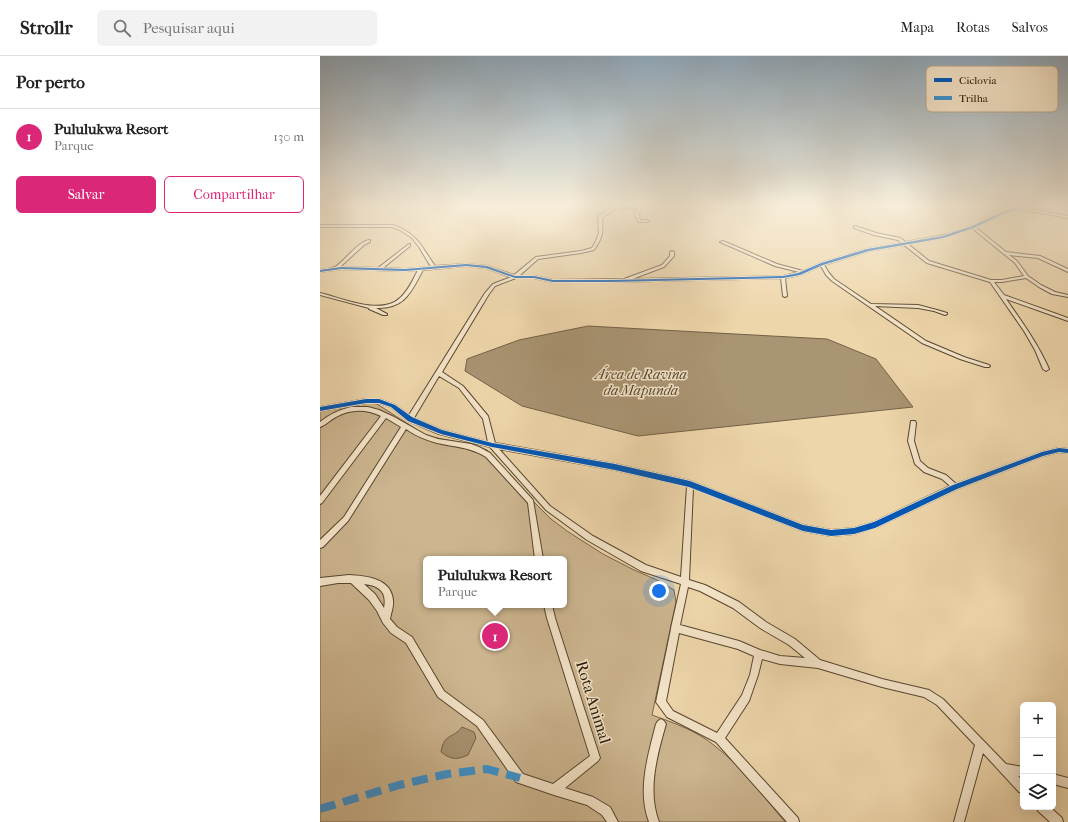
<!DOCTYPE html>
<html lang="pt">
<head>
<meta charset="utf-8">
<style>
  :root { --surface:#fff; --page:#f2f2f2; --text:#222; --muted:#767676; --line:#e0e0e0; --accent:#db2777 }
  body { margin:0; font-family:"IM FELL French Canon",serif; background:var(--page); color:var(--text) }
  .controls { position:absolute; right:12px; bottom:12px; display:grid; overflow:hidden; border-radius:6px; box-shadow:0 4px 16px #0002 }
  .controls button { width:36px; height:36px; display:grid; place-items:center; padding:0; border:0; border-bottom:1px solid var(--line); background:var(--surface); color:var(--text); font:20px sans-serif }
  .you { position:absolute; left:339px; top:535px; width:14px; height:14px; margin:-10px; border:3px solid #fff; border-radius:50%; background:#1a73e8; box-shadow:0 0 0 6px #1a73e833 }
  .badge { display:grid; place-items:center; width:26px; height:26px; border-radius:50%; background:var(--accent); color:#fff; font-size:13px; font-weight:700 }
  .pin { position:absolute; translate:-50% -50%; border:2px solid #fff; box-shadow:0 1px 4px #0006 }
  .popup { position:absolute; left:103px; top:500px; width:144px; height:52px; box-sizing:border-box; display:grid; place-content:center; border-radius:6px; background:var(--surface); filter:drop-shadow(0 1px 3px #0005); font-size:13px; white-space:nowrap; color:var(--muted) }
  .popup b { font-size:15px; color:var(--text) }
  .popup::after { content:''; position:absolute; left:50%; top:100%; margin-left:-8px; border:8px solid transparent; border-top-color:var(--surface) }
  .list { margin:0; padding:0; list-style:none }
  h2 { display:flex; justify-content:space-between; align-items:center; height:52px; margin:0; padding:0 16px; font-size:17px }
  h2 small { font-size:13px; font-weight:400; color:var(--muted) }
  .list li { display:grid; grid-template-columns:26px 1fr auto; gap:12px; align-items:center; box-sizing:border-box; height:56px; padding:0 16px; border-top:1px solid var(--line) }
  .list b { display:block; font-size:15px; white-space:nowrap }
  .list p { margin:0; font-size:13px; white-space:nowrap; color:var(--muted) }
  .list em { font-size:13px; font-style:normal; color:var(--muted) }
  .actions { display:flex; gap:8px; padding:12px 16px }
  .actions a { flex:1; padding:9px 0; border:1px solid var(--accent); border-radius:6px; text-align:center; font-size:14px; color:var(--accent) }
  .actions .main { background:var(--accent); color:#fff }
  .icon { flex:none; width:22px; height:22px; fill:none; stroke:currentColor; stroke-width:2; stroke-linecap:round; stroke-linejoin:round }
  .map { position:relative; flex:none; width:748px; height:766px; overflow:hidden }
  header { display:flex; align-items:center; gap:24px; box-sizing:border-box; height:56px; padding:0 20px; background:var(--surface); border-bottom:1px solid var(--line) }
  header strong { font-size:19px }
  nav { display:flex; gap:22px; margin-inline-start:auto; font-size:14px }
  .search { width:280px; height:36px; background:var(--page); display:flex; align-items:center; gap:10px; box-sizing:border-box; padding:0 14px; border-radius:6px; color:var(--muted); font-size:15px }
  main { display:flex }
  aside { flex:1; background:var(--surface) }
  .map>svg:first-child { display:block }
  .green { fill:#ccb58f; stroke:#78654a; fill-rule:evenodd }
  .water { fill:#a99473; stroke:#746147 }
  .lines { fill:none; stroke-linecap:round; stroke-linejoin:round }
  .minor-casing { stroke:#56452f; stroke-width:2 }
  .minor { fill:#f4e4c8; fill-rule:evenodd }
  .quiet { stroke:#3b93d1; stroke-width:8; stroke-dasharray:16 8; stroke-linecap:butt }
  .cycleway-casing { stroke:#f4e4c8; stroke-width:2 }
  .cycleway { fill:#0057b8; fill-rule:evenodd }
  .labels { text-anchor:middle; stroke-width:3; stroke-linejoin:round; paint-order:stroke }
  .water-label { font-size:14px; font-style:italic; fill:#594832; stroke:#f4e4c8 }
  .near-street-label { font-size:16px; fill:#241506; stroke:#f4e4c8 }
  .key { fill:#f4e4c8; stroke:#b6a68e; stroke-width:1 }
  .key-label { font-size:11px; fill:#241506 }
</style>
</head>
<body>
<header>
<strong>Strollr</strong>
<div class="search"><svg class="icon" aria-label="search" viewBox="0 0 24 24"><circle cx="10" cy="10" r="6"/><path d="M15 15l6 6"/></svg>Pesquisar aqui</div>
<nav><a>Mapa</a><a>Rotas</a><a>Salvos</a></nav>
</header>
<main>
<aside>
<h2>Por perto<small></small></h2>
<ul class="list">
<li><span class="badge">1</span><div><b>Pululukwa Resort</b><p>Parque</p></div><em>130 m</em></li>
</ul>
<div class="actions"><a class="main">Salvar</a><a>Compartilhar</a></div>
</aside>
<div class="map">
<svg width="748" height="766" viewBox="0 0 748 766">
  <rect width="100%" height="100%" fill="#eed6ab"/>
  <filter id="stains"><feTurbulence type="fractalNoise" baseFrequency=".005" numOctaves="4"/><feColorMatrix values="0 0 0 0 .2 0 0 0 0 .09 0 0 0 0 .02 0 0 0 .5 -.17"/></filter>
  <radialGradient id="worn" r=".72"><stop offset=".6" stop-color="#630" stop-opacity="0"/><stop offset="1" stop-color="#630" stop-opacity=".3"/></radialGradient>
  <path class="green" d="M 50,347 L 57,348 L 107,380 L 153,389 L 167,394 L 216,448 L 231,463 L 247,475 L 283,498 L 314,514 L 337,524 L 354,534 L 356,546 L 332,659 C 354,667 377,675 395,690 C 422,711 443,740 465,766 L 0,766 L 0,355 ZM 106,503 L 244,503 L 244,549 L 106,549 Z"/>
  <path class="water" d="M 268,270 L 507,283 L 556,303 L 593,351 L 318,380 L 202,350 L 145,315 L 147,303 L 199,284 Z
    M 142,671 L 154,676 L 156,682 L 148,699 C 136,704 132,704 121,696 C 124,677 133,683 142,671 Z"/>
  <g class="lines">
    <defs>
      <path id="minor" d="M 289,149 L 299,151 L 318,150 L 321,152 L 319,158 L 320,164 L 327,164 L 329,165 L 327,166 L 318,166 L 315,158 L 317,152 L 316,152 L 299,153 L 294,152 L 293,154 L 282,162 C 283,177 283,181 274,194 L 261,197 L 218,203 L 199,220 L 214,220 L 233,224 L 304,223 L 342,209 L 350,200 L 350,196 L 352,195 L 354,196 L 354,200 L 344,211 L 312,223 L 463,220 L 479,216 L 455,210 L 400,186 L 403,185 L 457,208 L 483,215 L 501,207 L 547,193 L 582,187 L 578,184 L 554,179 L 534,172 L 534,170 L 535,170 L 556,177 L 580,182 L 586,186 C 608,182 630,179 652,170 C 666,164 679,155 695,153 L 679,149 L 688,149 L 748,160 L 748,162 L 699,153 L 688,156 L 655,171 L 686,196 L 720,200 L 748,213 L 748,216 L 718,202 L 689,199 L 697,205 L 708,220 L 721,229 L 735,236 L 748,239 L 748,241 L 732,238 L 719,231 L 706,222 L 682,226 L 674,226 L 684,239 L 748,262 L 748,265 L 686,243 C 702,266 718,288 729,313 L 726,315 L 723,313 L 715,294 L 704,275 L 670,226 L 607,207 L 584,189 L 549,195 L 504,209 L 509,217 L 514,223 L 551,248 L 598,249 L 617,254 L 627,257 L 627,258 L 625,259 L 614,255 L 598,252 L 555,250 L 606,285 L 644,301 L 669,309 L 670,310 L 669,311 L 665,311 L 640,303 L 602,287 L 512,225 L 506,219 L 501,210 L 480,219 L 465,222 L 467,240 L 465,241 L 463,240 L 461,222 L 291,226 L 233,226 L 214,222 L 196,222 L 175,230 L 169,238 L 122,316 L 143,330 L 168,360 L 175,387 L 295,408 L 370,425 L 483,469 L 511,474 L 534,472 L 554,466 L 630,430 L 622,423 L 604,416 L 595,408 L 588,385 L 591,365 L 595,365 L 596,367 L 594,385 L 600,405 L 608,412 L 626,419 L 636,428 L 722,396 L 739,392 L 748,393 L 748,397 L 739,396 L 723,400 L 637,433 L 557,471 L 534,478 L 511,480 L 483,475 L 373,432 L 369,524 L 385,529 L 419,546 L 446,566 L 475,583 L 500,604 L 562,623 L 609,634 L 623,643 L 686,708 L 703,711 L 703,721 L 698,720 L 703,725 L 703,737 L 699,736 L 663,697 L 644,766 L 634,766 L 655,689 L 617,649 L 604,641 L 562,631 L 498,612 L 460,608 L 442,603 L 438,619 L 429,645 L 405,682 L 478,762 L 479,766 L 467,766 L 396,686 L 347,661 L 336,646 L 351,573 L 351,572 L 361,528 L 321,515 L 267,484 L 226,454 L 170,391 L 119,378 L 88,365 L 71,351 L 59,347 L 46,347 L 0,355 L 0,351 L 46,343 L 59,343 L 75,349 L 89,359 L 165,237 L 173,228 L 191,221 L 166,212 L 146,210 L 103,214 C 91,236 85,253 56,252 L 67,258 L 67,259 L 63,259 L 49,253 L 49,252 L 0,239 L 0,237 C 22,242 61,260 80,242 C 88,235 93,224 98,214 L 85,215 L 21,213 L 0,216 L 0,214 C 5,213 11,213 15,211 C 26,204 38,185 50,184 L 50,186 L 44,189 L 20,211 L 58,212 L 89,188 L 90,188 L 90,190 L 63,212 L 85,213 L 111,211 L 99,191 L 92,182 L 80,174 L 72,171 L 0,171 L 0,169 L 73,169 C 98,178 101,190 115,210 L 146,208 L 167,210 L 194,219 L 216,201 L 261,195 L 272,192 L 275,187 L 279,177 L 278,162 L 280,159 L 290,153 L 291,151 ZM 652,172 L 695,207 L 704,220 L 682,224 L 671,224 L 609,205 L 588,188 L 623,182 ZM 119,320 L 139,332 L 163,363 L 168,386 L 122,374 L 94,362 ZM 179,393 L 295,414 L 367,430 L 361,521 L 326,509 L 273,480 L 230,450 ZM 368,531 L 380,535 L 413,552 L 440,572 L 469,589 L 485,602 L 460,600 L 440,594 L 419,585 L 360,569 ZM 359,577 L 418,593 L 434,600 L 430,619 L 422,639 L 397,677 L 353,655 L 346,645 Z
        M 31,351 L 48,351 L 59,354 L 74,361 L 106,379 L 118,383 L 151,388 L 159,391 L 170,397 L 213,444 L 223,503 L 215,503 L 208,447 L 166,401 C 151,391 134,391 117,387 C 106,384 96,380 86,373 L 28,465 L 3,491 L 0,492 L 0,484 L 24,461 L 81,371 L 66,362 L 2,447 L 0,448 L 0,440 L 61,360 C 46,353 30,353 16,361 C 10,364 6,369 0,371 L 0,366 C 10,358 19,354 31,351 Z
        M 29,519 C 46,520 71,522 73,544 C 74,550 71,557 70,563 L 77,571 L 92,581 L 124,635 L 163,664 L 203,718 L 233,728 L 270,700 L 227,562 L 224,549 L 232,549 L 235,562 L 280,702 L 278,705 L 245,732 L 273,741 L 290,751 L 298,766 L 287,766 L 282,759 L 267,749 L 234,739 L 196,726 L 157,670 L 118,641 L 86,587 L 71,577 L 63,567 L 57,555 L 49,544 L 31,527 L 18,527 L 0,530 L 0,522 ZM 44,528 C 60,530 67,536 64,552 L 55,538 Z
        M 341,663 L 344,665 L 346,668 C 337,699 327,735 339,766 L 329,766 C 317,735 328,699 336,668 L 338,665 Z
        M 733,718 L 748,722 L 748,732 L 733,728 Z
        M 717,751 L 730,751 L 742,762 L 743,766 L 730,766 L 718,755 Z"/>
    </defs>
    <use href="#minor" class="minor-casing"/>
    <use href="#minor" class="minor"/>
    <path class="quiet" d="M 0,753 L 79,729 L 127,718 L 167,713 L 200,722"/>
    <defs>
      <path id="cycleway" d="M 698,152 L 700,153 L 699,154 L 688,156 L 654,172 L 624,182 L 549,195 L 503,209 L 480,219 L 463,222 L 291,226 L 233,226 L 214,222 L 195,222 L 166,212 L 146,210 L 85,215 L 21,213 L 0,216 L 0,214 L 21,211 L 85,213 L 146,208 L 167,210 L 195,220 L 214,220 L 233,224 L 291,224 L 463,220 L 478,217 L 501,207 L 547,193 L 622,180 L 652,170 L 686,154 Z
        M 46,343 L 59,343 L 75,349 L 92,361 L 122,374 L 172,387 L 295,408 L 370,425 L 483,469 L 511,474 L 534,472 L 554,466 L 633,429 L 722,396 L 739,392 L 748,393 L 748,397 L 739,396 L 723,400 L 637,433 L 555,472 L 534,478 L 511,480 L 483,475 L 369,431 L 295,414 L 172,391 L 121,378 L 88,365 L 71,351 L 59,347 L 46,347 L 0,355 L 0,351 Z"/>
    </defs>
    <use href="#cycleway" class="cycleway-casing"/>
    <use href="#cycleway" class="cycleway"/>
  </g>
  <linearGradient id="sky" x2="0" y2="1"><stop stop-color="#8fa7b9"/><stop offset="0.58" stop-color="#f7edd9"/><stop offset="1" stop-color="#f7edd9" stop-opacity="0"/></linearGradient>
  <rect width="748" height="257" fill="url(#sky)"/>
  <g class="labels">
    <g class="water-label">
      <text x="321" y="323">Área de Ravina<tspan x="321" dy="16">da Mapunda</tspan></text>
    </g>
    <g class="near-street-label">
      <text transform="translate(274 646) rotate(73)" y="6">Rota Animal</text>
    </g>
  </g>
  <rect x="606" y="10" width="132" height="46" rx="6" class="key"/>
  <rect x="614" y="22" width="18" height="4" fill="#0057b8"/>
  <rect x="614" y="40" width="18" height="4" fill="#3b93d1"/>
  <g class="key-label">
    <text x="639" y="28">Ciclovia</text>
    <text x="639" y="46">Trilha</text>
  </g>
  <rect width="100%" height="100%" filter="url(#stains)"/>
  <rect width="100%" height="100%" fill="url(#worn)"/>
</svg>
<div class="controls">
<button>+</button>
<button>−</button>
<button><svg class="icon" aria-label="layers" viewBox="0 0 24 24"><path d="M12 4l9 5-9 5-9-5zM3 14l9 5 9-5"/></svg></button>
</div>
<div class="you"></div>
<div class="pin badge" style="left:175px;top:580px">1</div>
<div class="popup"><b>Pululukwa Resort</b>Parque</div>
</div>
</main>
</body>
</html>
